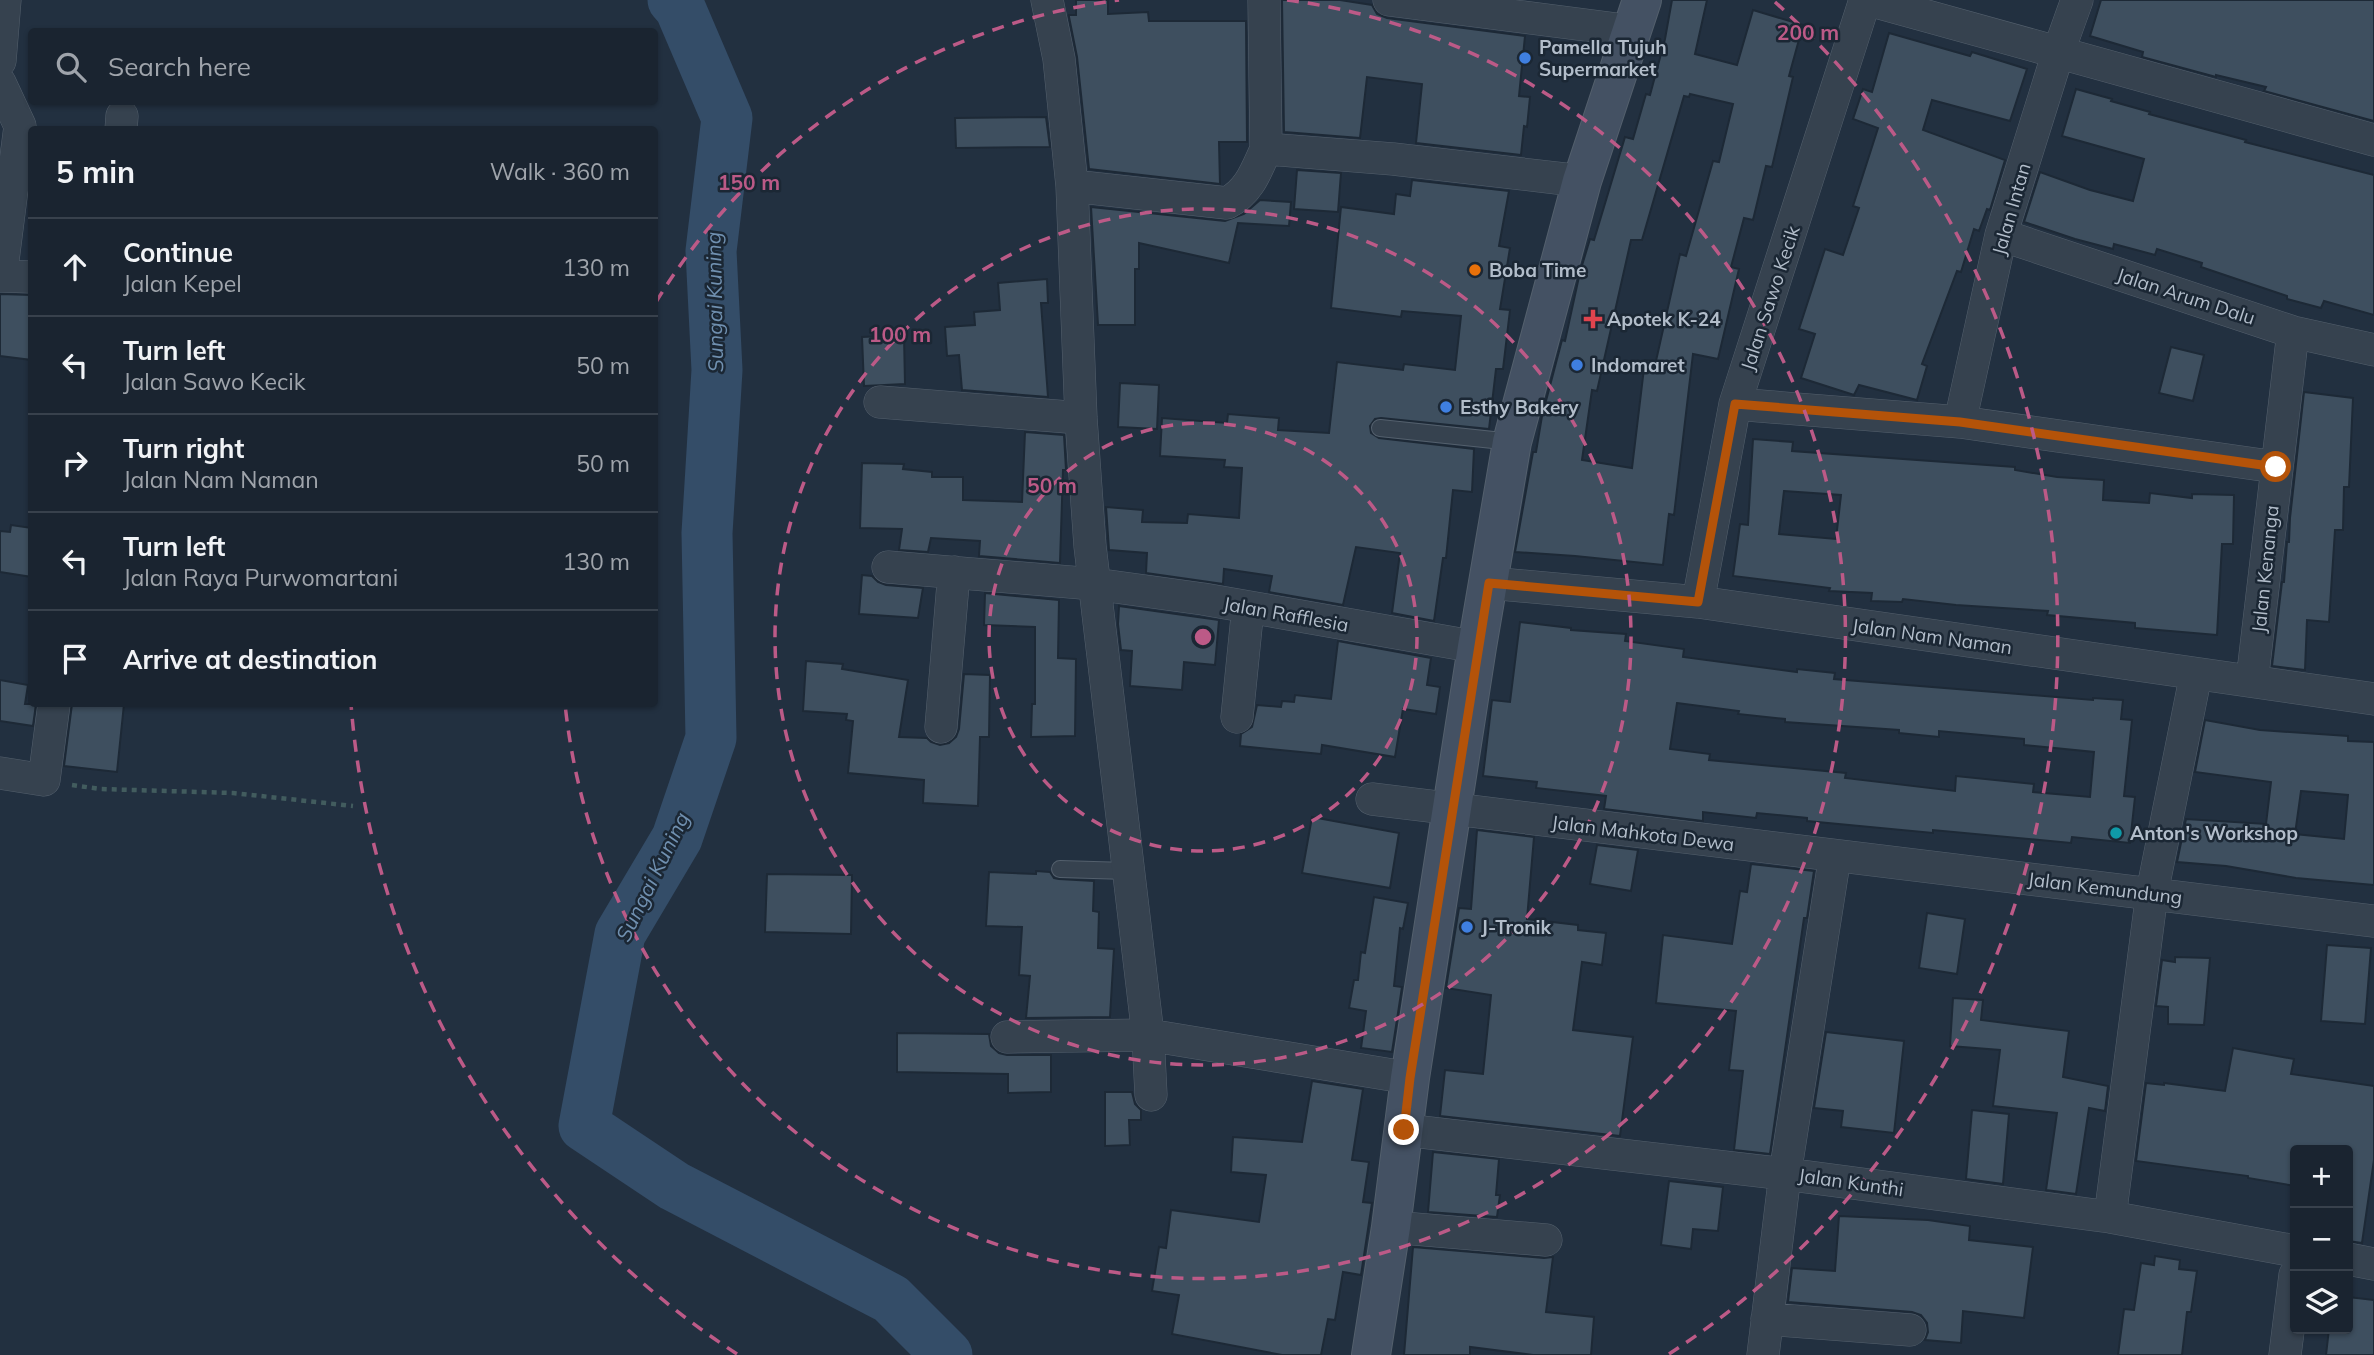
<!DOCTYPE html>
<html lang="en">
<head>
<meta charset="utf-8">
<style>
  :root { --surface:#1a2430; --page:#27303c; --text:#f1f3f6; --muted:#9fa4ab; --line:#38414c }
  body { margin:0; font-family:Mulish,sans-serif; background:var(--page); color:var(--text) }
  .controls { position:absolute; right:21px; bottom:21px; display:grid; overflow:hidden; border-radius:7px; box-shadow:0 2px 5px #0004 }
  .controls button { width:63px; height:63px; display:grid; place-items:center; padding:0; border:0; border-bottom:2px solid var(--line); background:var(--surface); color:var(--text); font:35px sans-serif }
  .stop { position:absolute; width:21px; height:21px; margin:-16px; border:5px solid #b45309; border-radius:50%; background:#fff }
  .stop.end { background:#b45309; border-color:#fff; box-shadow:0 2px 7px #0008 }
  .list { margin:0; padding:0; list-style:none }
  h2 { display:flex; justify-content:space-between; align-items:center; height:91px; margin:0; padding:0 28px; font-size:30px }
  h2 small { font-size:23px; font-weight:400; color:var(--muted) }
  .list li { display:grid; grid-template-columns:46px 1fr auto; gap:21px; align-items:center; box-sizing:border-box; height:98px; padding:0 28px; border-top:2px solid var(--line) }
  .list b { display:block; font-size:26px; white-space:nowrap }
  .list p { margin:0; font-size:23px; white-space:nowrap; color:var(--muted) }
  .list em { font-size:23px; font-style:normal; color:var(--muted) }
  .icon { flex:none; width:38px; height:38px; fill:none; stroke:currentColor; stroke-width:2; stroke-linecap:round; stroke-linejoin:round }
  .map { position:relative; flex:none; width:2374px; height:1355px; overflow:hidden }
  .search { position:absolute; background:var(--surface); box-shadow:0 2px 5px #0004; left:28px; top:28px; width:630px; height:77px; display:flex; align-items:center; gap:18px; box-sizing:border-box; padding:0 24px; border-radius:7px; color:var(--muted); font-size:26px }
  .panel { position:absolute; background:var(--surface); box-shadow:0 2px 5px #0004; left:28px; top:126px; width:630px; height:581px; border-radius:7px }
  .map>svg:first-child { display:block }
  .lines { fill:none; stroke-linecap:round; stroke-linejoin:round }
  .river { stroke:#344d68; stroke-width:51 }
  .building { fill:#3e4f5f; stroke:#1d2936; stroke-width:2; fill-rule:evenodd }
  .lane-casing { stroke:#54606d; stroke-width:18 }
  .street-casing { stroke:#54606d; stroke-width:33 }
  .secondary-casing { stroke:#54606d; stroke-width:40 }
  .path { stroke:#425c5e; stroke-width:4.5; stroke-dasharray:5 5; stroke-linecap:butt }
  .lane { stroke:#36424f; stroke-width:16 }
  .street { stroke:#36424f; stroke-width:32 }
  .secondary { stroke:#445163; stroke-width:38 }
  .route { stroke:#b45309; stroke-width:9 }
  .ring { fill:none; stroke:#bc5a87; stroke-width:3.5; stroke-dasharray:12 9 }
  .shop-dot { fill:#3f7fe0; stroke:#1b2734; stroke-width:2.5 }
  .food-dot { fill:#e8710a; stroke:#1b2734; stroke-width:2.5 }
  .health-dot { fill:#e0444e; stroke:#1b2734; stroke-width:2.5 }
  .culture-dot { fill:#0f9aa8; stroke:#1b2734; stroke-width:2.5 }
  .labels { text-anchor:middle; stroke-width:5; stroke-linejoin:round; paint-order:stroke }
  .poi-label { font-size:19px; font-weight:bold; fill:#b2bdca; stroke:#1b2734; text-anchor:start }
  .street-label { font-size:19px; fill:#b2bdca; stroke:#1b2734 }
  .water-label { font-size:21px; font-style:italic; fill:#7090b0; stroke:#1b2734 }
  .centre { fill:#bc5a87; stroke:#1b2734; stroke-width:3.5 }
  .ring-label { font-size:21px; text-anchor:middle; font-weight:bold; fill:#bc5a87; stroke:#1b2734; stroke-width:5; stroke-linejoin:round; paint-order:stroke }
</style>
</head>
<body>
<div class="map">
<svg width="2374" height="1355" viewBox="0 0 2374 1355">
  <rect width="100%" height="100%" fill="#223040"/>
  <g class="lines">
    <path class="river" d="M 673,0 L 680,8 L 727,118 L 711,251 L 717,370 L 707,533 L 711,738 L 677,838 L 620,934 L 584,1126 L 674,1186 L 891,1299 L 947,1355"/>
  </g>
  <path class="building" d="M 1076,0 L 1108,0 L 1108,14 L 1148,12 L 1149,21 L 1246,21 L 1247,142 L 1219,142 L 1220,184 L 1089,169 L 1077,57 L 1069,17 L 1069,15 L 1076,15 Z
    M 1282,0 L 1340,0 L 1372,5 L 1377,14 L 1387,18 L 1525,36 L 1519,96 L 1530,97 L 1527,127 L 1524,126 L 1521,155 L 1416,143 L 1422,84 L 1367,77 L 1360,138 L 1284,132 Z
    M 1672,0 L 1707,0 L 1695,54 L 1737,65 L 1753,10 L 1803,25 L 1789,76 L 1793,77 L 1772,167 L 1766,166 L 1753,220 L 1744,218 L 1731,267 L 1739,269 L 1718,359 L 1693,354 L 1674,515 L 1669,514 L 1663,565 L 1575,556 L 1515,552 L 1533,452 L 1536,452 L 1542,416 L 1562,340 L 1565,341 L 1580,272 L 1590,239 L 1594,240 L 1625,137 L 1633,139 L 1646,94 L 1650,95 L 1665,39 ZM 1690,94 L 1733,104 L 1719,162 L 1713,161 L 1686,256 L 1680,254 L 1656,361 L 1645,360 L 1632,468 L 1582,460 L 1592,390 L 1597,391 L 1631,240 L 1642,240 L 1684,96 L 1689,97 Z
    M 2101,0 L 2374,0 L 2374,121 L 2264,91 L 2266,87 L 2216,75 L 2216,77 L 2142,57 L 2143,52 L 2090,36 Z
    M 1889,33 L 1970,56 L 1972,52 L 2027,69 L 2010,121 L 1932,100 L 1923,130 L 2005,160 L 1990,210 L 1987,209 L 1979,231 L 1974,229 L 1961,272 L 1957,271 L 1922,364 L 1927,366 L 1917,400 L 1859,385 L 1854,395 L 1801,378 L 1815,334 L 1799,329 L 1825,249 L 1843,255 L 1859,208 L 1853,206 L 1878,128 L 1853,119 L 1863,89 L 1872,92 Z
    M 2076,89 L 2112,99 L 2111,101 L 2150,112 L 2149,114 L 2246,140 L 2245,142 L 2374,175 L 2374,315 L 2324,301 L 2321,308 L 2287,299 L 2287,296 L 2201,267 L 2202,263 L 2157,249 L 2155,255 L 2114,244 L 2113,249 L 2075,239 L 2024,222 L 2040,172 L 2090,190 L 2133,201 L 2144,159 L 2062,136 Z
    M 1046,117 L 1050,147 L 956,148 L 955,118 Z
    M 1297,170 L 1341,173 L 1338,212 L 1294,209 Z
    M 1412,180 L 1509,191 L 1499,246 L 1510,248 L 1500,309 L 1510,310 L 1503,369 L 1496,369 L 1489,429 L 1381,418 L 1375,419 L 1370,426 L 1371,433 L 1379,438 L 1474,449 L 1472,492 L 1453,490 L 1446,558 L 1443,558 L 1434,621 L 1392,613 L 1400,553 L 1356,547 L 1343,605 L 1269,592 L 1272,576 L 1224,569 L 1223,584 L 1146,573 L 1147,553 L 1109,550 L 1106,507 L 1143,510 L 1142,522 L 1187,523 L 1188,514 L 1239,518 L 1242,468 L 1224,467 L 1225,460 L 1160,456 L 1162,418 L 1227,423 L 1228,414 L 1279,418 L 1278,430 L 1329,433 L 1337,362 L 1403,370 L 1404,364 L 1455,370 L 1461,316 L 1402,311 L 1401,317 L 1331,308 L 1341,207 L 1394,214 L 1396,194 L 1410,196 Z
    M 1260,200 L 1291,202 L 1289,226 L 1238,223 L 1229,263 L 1139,243 L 1139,269 L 1135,269 L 1135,325 L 1098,325 L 1091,207 L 1225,221 L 1244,214 Z
    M 1047,279 L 1048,303 L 1041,303 L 1048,397 L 962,390 L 959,355 L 947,356 L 945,327 L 975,325 L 974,312 L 1000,310 L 998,283 Z
    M 0,294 L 32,295 L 32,360 L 0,356 Z
    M 904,335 L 905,384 L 864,386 L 862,337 Z
    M 2171,347 L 2204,355 L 2193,401 L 2159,393 Z
    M 1120,383 L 1159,385 L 1157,429 L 1118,427 Z
    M 2304,392 L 2353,398 L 2349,487 L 2344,487 L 2343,530 L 2335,530 L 2329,622 L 2307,620 L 2305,670 L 2272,666 L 2282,582 L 2284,582 L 2287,542 L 2289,542 L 2290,518 Z
    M 1025,432 L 1064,435 L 1066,470 L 1063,470 L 1060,563 L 979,556 L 980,541 L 931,538 L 928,552 L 899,550 L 902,529 L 860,528 L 862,463 L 904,464 L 903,469 L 932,472 L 932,477 L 963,477 L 963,500 L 1022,502 Z
    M 1753,439 L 1793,442 L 1792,451 L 2015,467 L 2015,470 L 2057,477 L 2104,480 L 2103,500 L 2149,503 L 2150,493 L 2192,498 L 2192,494 L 2234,495 L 2233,544 L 2222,544 L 2217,635 L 2135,628 L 2135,623 L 2047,615 L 2048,611 L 1956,605 L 1903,599 L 1902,602 L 1871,601 L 1872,593 L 1829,591 L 1830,588 L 1733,576 L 1740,524 L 1748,525 ZM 1784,491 L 1841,495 L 1836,539 L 1779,534 Z
    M 11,525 L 32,528 L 32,577 L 0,572 L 0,531 L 10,532 Z
    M 862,575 L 872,576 L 878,582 L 886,585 L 923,588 L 918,618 L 859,614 Z
    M 985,593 L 1059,600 L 1058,658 L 1076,659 L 1075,736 L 1031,737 L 1032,704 L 1035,704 L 1035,627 L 984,625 Z
    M 1119,606 L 1219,620 L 1215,665 L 1184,662 L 1182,690 L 1130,686 L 1132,651 L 1121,650 L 1118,624 Z
    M 1520,622 L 1571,628 L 1571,630 L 1626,634 L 1625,641 L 1684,649 L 1683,657 L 1797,672 L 1797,669 L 1835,673 L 1834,679 L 2093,700 L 2093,698 L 2123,700 L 2121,719 L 2132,720 L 2124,796 L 2135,797 L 2130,843 L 2072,837 L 2071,843 L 1933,830 L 1933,833 L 1807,821 L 1807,818 L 1757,813 L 1756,818 L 1703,812 L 1703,821 L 1604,809 L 1606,796 L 1536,788 L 1537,782 L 1483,776 L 1492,700 L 1510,702 ZM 1677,703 L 1739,711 L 1738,714 L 1785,719 L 1785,722 L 1899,730 L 1899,733 L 1939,737 L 1939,731 L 2024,739 L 2024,745 L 2094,752 L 2090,797 L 2033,792 L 2034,784 L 1956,776 L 1955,791 L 1845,778 L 1846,773 L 1709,760 L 1710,754 L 1670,749 Z
    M 1338,641 L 1431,658 L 1427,685 L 1440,687 L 1436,714 L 1403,709 L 1395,757 L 1322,745 L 1321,754 L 1240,746 L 1241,734 L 1252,727 L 1257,705 L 1281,707 L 1282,701 L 1294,702 L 1295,695 L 1331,699 Z
    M 806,661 L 843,664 L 842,669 L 908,680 L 899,737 L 927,738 L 931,742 L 940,745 L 949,743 L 956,737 L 959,729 L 964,674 L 990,675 L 989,737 L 980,737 L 978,806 L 923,803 L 924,780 L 848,773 L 853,721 L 846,720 L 847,714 L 803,711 Z
    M 0,680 L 28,685 L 25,704 L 36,704 L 33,726 L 0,721 Z
    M 72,704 L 124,704 L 117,772 L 64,766 Z
    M 2205,720 L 2260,730 L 2348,736 L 2348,741 L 2374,742 L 2374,885 L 2296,878 L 2226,866 L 2177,862 L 2186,819 L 2266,824 L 2271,782 L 2195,772 ZM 2301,791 L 2348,795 L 2344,839 L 2295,834 Z
    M 1312,817 L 1399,833 L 1390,888 L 1302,873 Z
    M 1477,830 L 1534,837 L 1527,919 L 1578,925 L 1578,930 L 1606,933 L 1602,965 L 1582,962 L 1573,1030 L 1633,1037 L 1620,1136 L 1440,1116 L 1445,1070 L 1483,1074 L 1491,995 L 1446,988 L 1459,908 L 1471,909 Z
    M 1597,845 L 1638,850 L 1631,891 L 1590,884 Z
    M 1751,864 L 1814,871 L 1807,918 L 1804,918 L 1770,1154 L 1734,1150 L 1743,1071 L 1729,1070 L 1736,1011 L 1656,1003 L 1663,935 L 1732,944 L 1740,891 L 1747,892 Z
    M 1036,871 L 1050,872 L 1054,878 L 1059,879 L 1094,881 L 1093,911 L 1099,912 L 1098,948 L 1114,949 L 1110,1017 L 1026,1018 L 1030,976 L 1019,975 L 1022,927 L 986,926 L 989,872 L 1036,874 Z
    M 767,874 L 852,875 L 851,934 L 765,932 Z
    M 1374,897 L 1408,903 L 1403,929 L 1400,928 L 1394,986 L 1402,987 L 1392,1052 L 1361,1048 L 1366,1011 L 1349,1008 L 1354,980 L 1358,980 L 1361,952 L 1365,953 Z
    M 1927,913 L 1965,919 L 1957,974 L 1919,968 Z
    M 2327,945 L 2371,948 L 2365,1024 L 2321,1021 Z
    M 2175,957 L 2210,958 L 2204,1025 L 2168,1024 L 2168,1007 L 2156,1006 L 2162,960 L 2175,962 Z
    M 1953,998 L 1983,1000 L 1981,1020 L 2069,1031 L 2063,1077 L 2108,1086 L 2105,1111 L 2089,1108 L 2076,1194 L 2046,1190 L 2057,1113 L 1993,1106 L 2000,1050 L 1950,1046 Z
    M 1826,1032 L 1904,1041 L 1894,1133 L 1841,1127 L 1843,1111 L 1814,1108 Z
    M 897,1033 L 989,1034 L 991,1046 L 999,1053 L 1007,1055 L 1051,1055 L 1051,1092 L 1008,1093 L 1008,1074 L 897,1072 Z
    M 2233,1048 L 2294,1059 L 2291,1074 L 2374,1086 L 2374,1160 L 2362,1243 L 2348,1241 L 2348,1150 L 2295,1150 L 2295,1186 L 2248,1178 L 2248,1176 L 2136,1161 L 2146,1083 L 2164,1085 L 2164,1083 L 2225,1091 Z
    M 1312,1081 L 1363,1089 L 1352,1160 L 1369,1162 L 1363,1202 L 1372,1203 L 1361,1275 L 1343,1272 L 1335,1320 L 1328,1319 L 1321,1355 L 1282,1355 L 1172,1334 L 1179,1295 L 1152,1291 L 1159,1247 L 1166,1248 L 1171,1210 L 1259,1222 L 1266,1175 L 1231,1172 L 1233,1137 L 1302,1142 Z
    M 1105,1092 L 1132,1092 L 1135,1104 L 1141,1110 L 1141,1120 L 1129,1120 L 1130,1145 L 1105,1146 Z
    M 1972,1110 L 2009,1114 L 2003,1184 L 1966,1179 Z
    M 1433,1152 L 1499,1159 L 1496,1195 L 1500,1195 L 1497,1217 L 1428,1212 Z
    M 1669,1181 L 1723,1187 L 1718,1231 L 1693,1229 L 1691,1249 L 1661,1245 Z
    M 1839,1216 L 1928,1220 L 1970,1226 L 1969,1240 L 2033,1247 L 2024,1318 L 1963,1311 L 1961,1343 L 1925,1340 L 1928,1332 L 1927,1323 L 1921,1315 L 1912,1312 L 1788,1302 L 1792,1268 L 1835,1271 Z
    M 1413,1247 L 1544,1258 L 1553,1257 L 1546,1312 L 1594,1317 L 1591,1355 L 1533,1355 L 1470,1347 L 1470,1355 L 1404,1355 Z
    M 2155,1256 L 2180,1260 L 2179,1269 L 2197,1271 L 2191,1312 L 2187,1312 L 2182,1355 L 2118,1355 L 2124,1309 L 2134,1310 L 2141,1263 L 2154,1265 Z
    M 2348,1297 L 2374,1300 L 2374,1355 L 2326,1355 L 2329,1329 L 2348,1329 Z"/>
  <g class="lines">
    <defs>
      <path id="lane" d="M 1380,428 L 1512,442
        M 1060,869 L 1127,871"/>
      <path id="street" d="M 1047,0 L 1059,59 L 1072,186 L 1081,418 L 1090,546 L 1148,1035 L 1151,1095
        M 1264,0 L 1266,149 L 1393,159 L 1582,181
        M 1389,0 L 1632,31
        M 1869,0 L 2374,140
        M 0,61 L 5,0
        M 0,83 L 20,126 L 1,276
        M 121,130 L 122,116
        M 1072,186 L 1227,203 C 1249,192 1256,171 1266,149
        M 2001,235 L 2293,332 L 2374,350
        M 0,276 L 32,277
        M 880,402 L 1081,418
        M 1735,404 L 1960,422 L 2276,467
        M 1960,422 L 2001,235 L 2058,53 L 2077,0
        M 888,567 L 1094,584 L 1203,599 L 1477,647
        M 1489,583 L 1698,602 L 2374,699
        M 1698,602 L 1735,404 L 1865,0
        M 2252,681 L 2293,332
        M 1237,717 L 1248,607
        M 941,727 L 954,572
        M 0,773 L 44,780 L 54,704
        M 1372,799 L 2374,921
        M 1007,1037 L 1148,1035 L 1410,1078
        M 1404,1130 L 1785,1174 L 2110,1217 L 2295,1251
        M 2110,1217 L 2152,893 L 2196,674
        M 1391,1227 L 1546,1240
        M 2348,1259 L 2374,1264
        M 1767,1319 L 1910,1330
        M 1763,1355 L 1785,1174 L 1835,856
        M 2285,1355 L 2295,1275"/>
      <path id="secondary" d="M 1371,1355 L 1391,1227 L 1410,1078 L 1477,647 L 1512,442 L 1582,181 L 1642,0"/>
    </defs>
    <use href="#lane" class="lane-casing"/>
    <use href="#street" class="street-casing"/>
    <use href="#secondary" class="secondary-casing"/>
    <path class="path" d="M 72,785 L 100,789 L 233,793 L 353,806"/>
    <use href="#lane" class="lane"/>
    <use href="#street" class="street"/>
    <use href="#secondary" class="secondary"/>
  </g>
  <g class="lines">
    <path class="route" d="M 1404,1130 L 1410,1078 L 1489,583 L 1698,602 L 1735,404 L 1960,422 L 2276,467"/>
  </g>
  <g class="ring">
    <circle cx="1203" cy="637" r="214"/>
    <circle cx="1203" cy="637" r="428"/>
    <path d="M656 302A642 642 0 0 1 1119 0M1287 0A642 642 0 1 1 565 704"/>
    <path d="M737 1354A855 855 0 0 1 351 704M1775 2A855 855 0 0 1 1669 1354"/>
  </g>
  <g class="shop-dot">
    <circle cx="1525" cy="58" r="7"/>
    <circle cx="1577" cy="365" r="7"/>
    <circle cx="1446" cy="407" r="7"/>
    <circle cx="1467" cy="927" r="7"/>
  </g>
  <circle class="food-dot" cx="1475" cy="270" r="7"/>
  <path class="health-dot" d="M1589.5 308.5h7v7h7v7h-7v7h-7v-7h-7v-7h7z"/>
  <circle class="culture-dot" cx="2116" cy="833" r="7"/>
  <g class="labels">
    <g class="poi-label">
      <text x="1539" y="54">Pamella Tujuh<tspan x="1539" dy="22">Supermarket</tspan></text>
      <text x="1489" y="277">Boba Time</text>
      <text x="1607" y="326">Apotek K-24</text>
      <text x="1591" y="372">Indomaret</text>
      <text x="1460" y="414">Esthy Bakery</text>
      <text x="2130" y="840">Anton's Workshop</text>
      <text x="1481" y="934">J-Tronik</text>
    </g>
    <g class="street-label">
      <text transform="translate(2011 209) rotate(-74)" y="7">Jalan Intan</text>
      <text transform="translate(2186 296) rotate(18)" y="7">Jalan Arum Dalu</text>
      <text transform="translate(1770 298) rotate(-72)" y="7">Jalan Sawo Kecik</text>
      <text transform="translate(2265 569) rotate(-84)" y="7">Jalan Kenanga</text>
      <text transform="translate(1286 614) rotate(10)" y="7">Jalan Rafflesia</text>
      <text transform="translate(1932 636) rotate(8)" y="7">Jalan Nam Naman</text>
      <text transform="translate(1643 833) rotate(7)" y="7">Jalan Mahkota Dewa</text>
      <text transform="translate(2105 888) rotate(7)" y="7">Jalan Kemundung</text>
      <text transform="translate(1851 1182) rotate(8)" y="7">Jalan Kunthi</text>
    </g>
    <g class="water-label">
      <text transform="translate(715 302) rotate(-91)" y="7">Sungai Kuning</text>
      <text transform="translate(653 877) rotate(-64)" y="7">Sungai Kuning</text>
    </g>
  </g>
  <circle cx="1203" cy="637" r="10" class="centre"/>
  <g class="ring-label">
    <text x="1808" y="40">200 m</text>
    <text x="749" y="190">150 m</text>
    <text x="900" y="342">100 m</text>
    <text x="1052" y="493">50 m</text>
  </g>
</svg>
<div class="controls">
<button>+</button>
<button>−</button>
<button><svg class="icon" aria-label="layers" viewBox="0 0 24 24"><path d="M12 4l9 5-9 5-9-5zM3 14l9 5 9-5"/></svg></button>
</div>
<div class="stop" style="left:2276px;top:467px"></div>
<div class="stop end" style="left:1404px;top:1130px"></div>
<div class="search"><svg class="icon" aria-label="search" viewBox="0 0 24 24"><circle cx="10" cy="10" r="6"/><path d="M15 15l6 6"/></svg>Search here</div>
<section class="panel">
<h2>5 min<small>Walk · 360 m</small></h2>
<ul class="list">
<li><svg class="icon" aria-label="ahead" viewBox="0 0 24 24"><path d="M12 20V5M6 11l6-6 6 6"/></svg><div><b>Continue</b><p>Jalan Kepel</p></div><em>130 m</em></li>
<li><svg class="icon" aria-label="left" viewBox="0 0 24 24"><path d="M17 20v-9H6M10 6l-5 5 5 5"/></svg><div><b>Turn left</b><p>Jalan Sawo Kecik</p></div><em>50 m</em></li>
<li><svg class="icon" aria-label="right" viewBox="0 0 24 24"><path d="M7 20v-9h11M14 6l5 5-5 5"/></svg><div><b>Turn right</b><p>Jalan Nam Naman</p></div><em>50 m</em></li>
<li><svg class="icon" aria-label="left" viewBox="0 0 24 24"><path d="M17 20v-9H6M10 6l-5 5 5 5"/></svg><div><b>Turn left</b><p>Jalan Raya Purwomartani</p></div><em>130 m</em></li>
<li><svg class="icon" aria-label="arrive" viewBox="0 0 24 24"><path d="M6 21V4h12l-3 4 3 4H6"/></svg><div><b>Arrive at destination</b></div></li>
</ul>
</section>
</div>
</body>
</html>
